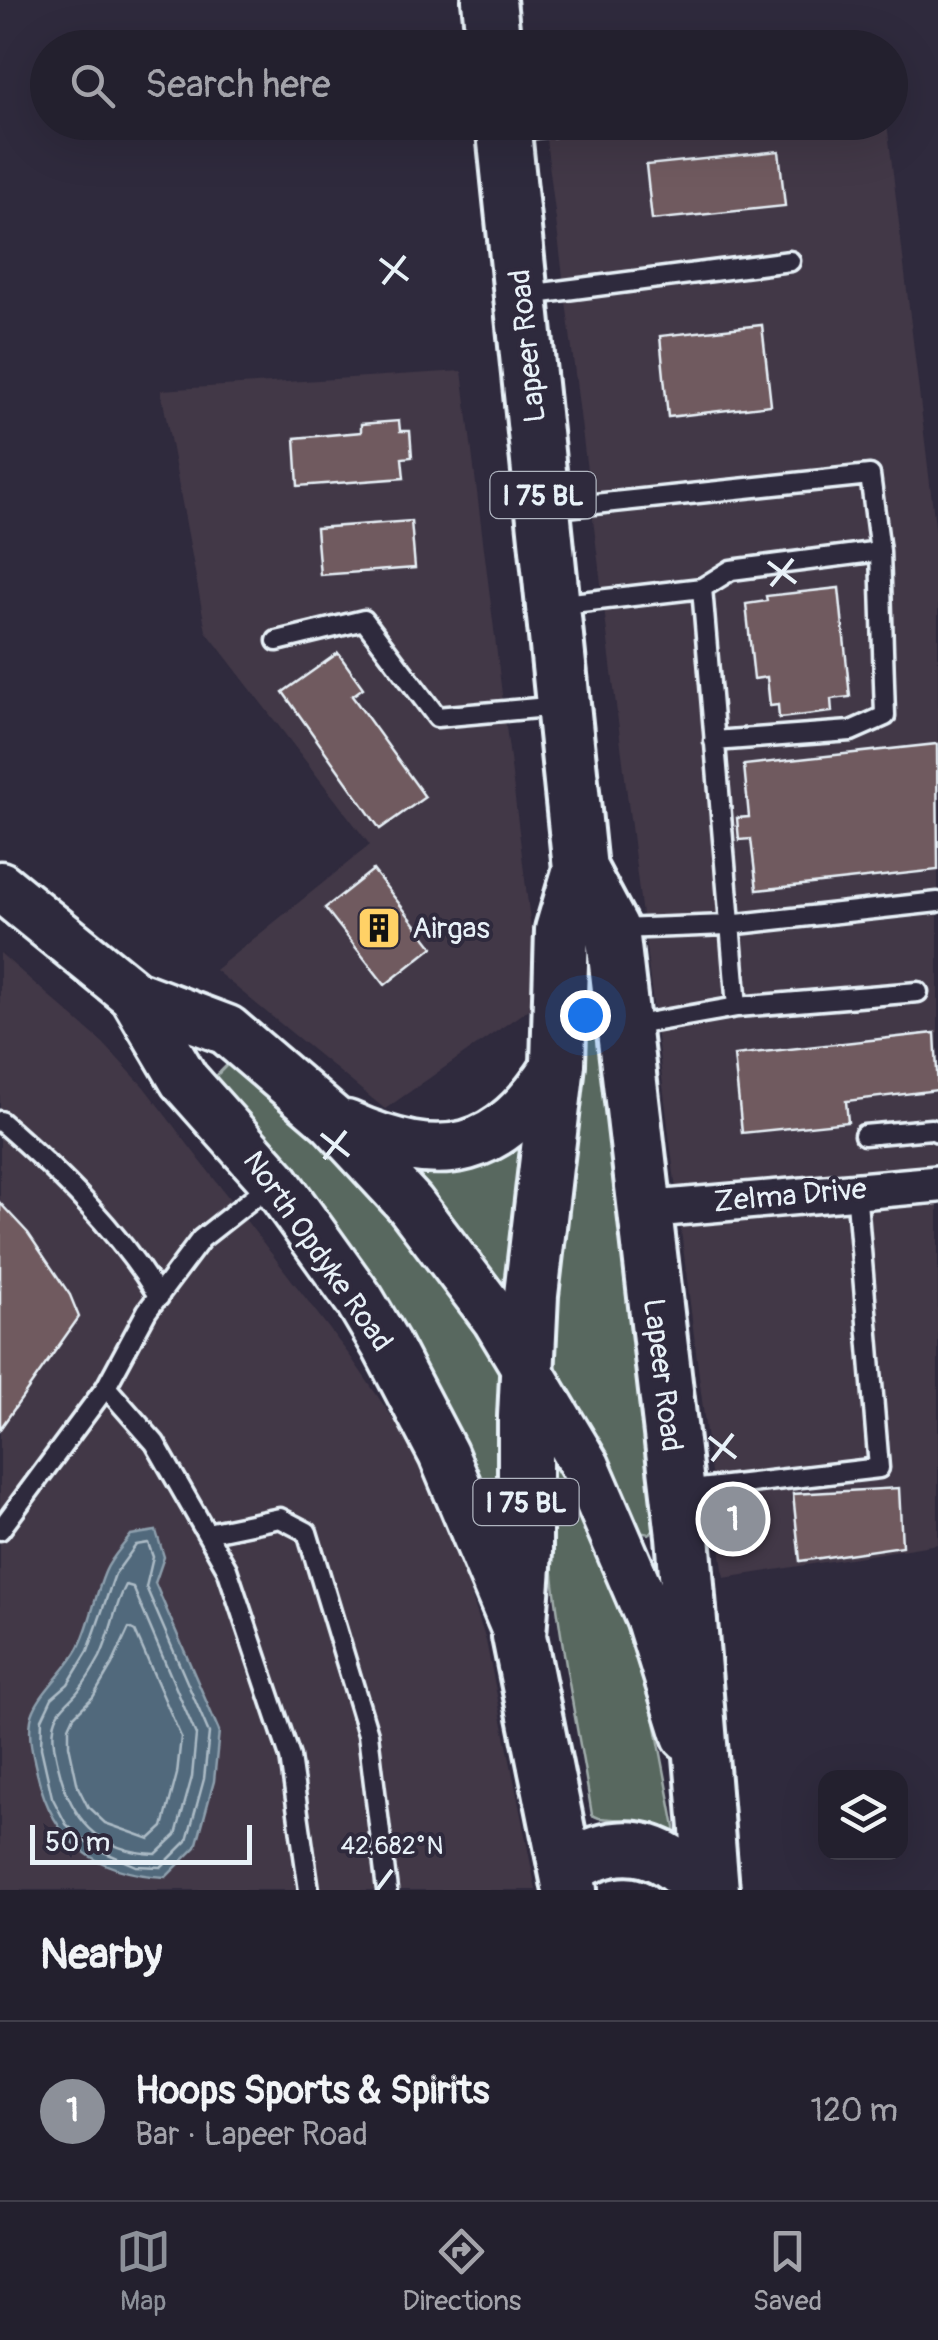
<!DOCTYPE html>
<html lang="en">
<head>
<meta charset="utf-8">
<style>
  :root { --surface:#23202e; --page:#2b2836; --text:#f1f3f6; --muted:#a3a3aa; --line:#403e4a; --accent:#8c9099 }
  body { margin:0; font-family:Pangolin,sans-serif; background:var(--page); color:var(--text) }
  .controls { position:absolute; right:30px; bottom:30px; display:grid; overflow:hidden; border-radius:20px; box-shadow:0 10px 40px #0002 }
  .controls button { width:90px; height:90px; display:grid; place-items:center; padding:0; border:0; border-bottom:2px solid var(--line); background:var(--surface); color:var(--text); font:50px sans-serif }
  .scale { position:absolute; left:30px; bottom:25px; width:222px; box-sizing:border-box; padding-left:10px; border:5px solid #e8f1f8; border-top:0; font-size:28px; line-height:35px; white-space:nowrap; color:#e8f1f8; -webkit-text-stroke:8px #2f2a3d; paint-order:stroke }
  .you { position:absolute; left:585px; top:1015px; width:35px; height:35px; margin:-25px; border:8px solid #fff; border-radius:50%; background:#1a73e8; box-shadow:0 0 0 15px #1a73e833 }
  .badge { display:grid; place-items:center; width:65px; height:65px; border-radius:50%; background:var(--accent); color:#fff; font-size:32px; font-weight:700 }
  .pin { position:absolute; translate:-50% -50%; border:5px solid #fff; box-shadow:0 2px 10px #0006 }
  .list { margin:0; padding:0; list-style:none }
  h2 { display:flex; justify-content:space-between; align-items:center; height:130px; margin:0; padding:0 40px; font-size:42px }
  h2 small { font-size:32px; font-weight:400; color:var(--muted) }
  .list li { display:grid; grid-template-columns:65px 1fr auto; gap:30px; align-items:center; box-sizing:border-box; height:180px; padding:0 40px; border-top:2px solid var(--line) }
  .list b { display:block; font-size:38px; white-space:nowrap }
  .list p { margin:0; font-size:32px; white-space:nowrap; color:var(--muted) }
  .list em { font-size:32px; font-style:normal; color:var(--muted) }
  .icon { flex:none; width:55px; height:55px; fill:none; stroke:currentColor; stroke-width:2; stroke-linecap:round; stroke-linejoin:round }
  .map { position:relative; flex:none; width:938px; height:1890px; overflow:hidden }
  .search { position:absolute; background:var(--surface); box-shadow:0 10px 40px #0002; left:30px; right:30px; top:30px; height:110px; display:flex; align-items:center; gap:25px; box-sizing:border-box; padding:0 35px; border-radius:55px; color:var(--muted); font-size:38px }
  .sheet { height:310px; background:var(--surface) }
  nav { display:flex; justify-content:space-around; align-items:center; box-sizing:border-box; height:140px; border-top:2px solid var(--line); background:var(--surface); font-size:28px; color:var(--muted) }
  nav a { display:grid; justify-items:center; gap:5px }
  nav .on { color:var(--accent) }
  .map>svg:first-child { display:block }
  .built { fill:#423847 }
  .green { fill:#58675e; stroke:#a0acab; stroke-width:2.5 }
  .water { fill:#51697b; stroke:#8d9fad; stroke-width:2.5 }
  .lines { fill:none; stroke-linecap:round; stroke-linejoin:round }
  .shore { stroke:#acbbc6; stroke-width:2.5 }
  .building { fill:#6f5a5e; stroke:#e8f1f8; stroke-width:2.5 }
  .service-casing { stroke:#e8f1f8; stroke-width:25 }
  .minor-casing { stroke:#e8f1f8; stroke-width:42 }
  .secondary-casing { stroke:#e8f1f8; stroke-width:55 }
  .primary-casing { stroke:#e8f1f8; stroke-width:60 }
  .service { stroke:#2f2a3d; stroke-width:18 }
  .minor { stroke:#2f2a3d; stroke-width:35 }
  .secondary { stroke:#2f2a3d; stroke-width:48 }
  .primary { stroke:#2f2a3d; stroke-width:52 }
  .ticks { fill:none; stroke:#e8f1f8; stroke-width:4 }
  .labels { text-anchor:middle; stroke-width:8; stroke-linejoin:round; paint-order:stroke }
  .shield { fill:#2f2a3d; stroke:#b0b5c0; stroke-width:2.5 }
  .shield-label { font-size:28px; font-weight:bold; fill:#e8f1f8 }
  .street-label { font-size:30px; fill:#e8f1f8; stroke:#2f2a3d }
  .poi-label { font-size:30px; fill:#e8f1f8; stroke:#2f2a3d; text-anchor:start }
  .ticks-label { font-size:25px; text-anchor:middle; fill:#e8f1f8; stroke:#2f2a3d; stroke-width:8; stroke-linejoin:round; paint-order:stroke }
</style>
</head>
<body>
<div class="map">
<svg width="938" height="1890" viewBox="0 0 938 1890">
  <rect width="100%" height="100%" fill="#2f2a3d"/>
  <filter id="ink" filterUnits="userSpaceOnUse"><feTurbulence type="fractalNoise" baseFrequency=".01" numOctaves="2"/><feDisplacementMap in="SourceGraphic" scale="20" xChannelSelector="R" yChannelSelector="G"/><feConvolveMatrix kernelMatrix="1 2 1 2 8 2 1 2 1" color-interpolation-filters="sRGB"/></filter>
  <g filter="url(#ink)">
    <path class="built" d="M 544,123 L 887,123 L 938,551 L 938,1544 L 724,1578 Z
      M 462,371 L 540,1001 L 385,1109 L 215,970 L 370,845 L 206,631 L 161,390 Z
      M 0,953 L 103,1043 L 143,1086 L 350,1356 L 398,1426 L 422,1469 L 456,1548 L 486,1641 L 536,1890 L 0,1890 Z"/>
    <path class="green" d="M 592,967 L 659,1527 L 649,1534 L 639,1532 L 545,1355 L 585,968 Z
      M 232,1060 L 358,1176 L 507,1365 L 508,1507 L 490,1512 L 285,1161 L 214,1078 Z
      M 530,1126 L 513,1303 L 397,1158 Z
      M 549,1446 L 555,1448 L 637,1645 L 653,1711 L 676,1833 L 671,1837 L 637,1821 L 599,1818 L 592,1815 C 573,1694 541,1568 549,1446 Z"/>
    <path class="water" d="M 156,1531 L 164,1557 L 155,1583 L 219,1731 L 214,1781 L 196,1847 L 166,1877 C 96,1874 53,1843 37,1773 C 33,1756 28,1738 31,1720 C 35,1695 68,1671 80,1645 C 91,1621 95,1596 105,1572 C 110,1559 123,1546 131,1535 Z"/>
    <g class="lines">
      <path class="shore" d="M 148,1543 L 153,1557 L 146,1587 L 209,1733 L 204,1779 L 187,1841 L 161,1867 L 136,1866 L 90,1846 L 66,1824 L 52,1797 L 41,1748 L 42,1719 L 52,1698 L 68,1684 L 88,1651 L 115,1574 L 136,1545 Z
        M 126,1585 L 133,1587 L 196,1735 L 192,1777 L 176,1835 L 156,1854 C 98,1852 70,1818 58,1765 C 55,1752 52,1739 54,1727 C 56,1709 70,1702 79,1690 C 87,1680 94,1668 100,1657 C 111,1634 114,1607 126,1585 Z
        M 129,1628 L 135,1631 L 181,1737 L 177,1774 L 163,1827 L 150,1839 L 105,1823 L 88,1807 L 78,1787 L 69,1745 L 69,1727 L 74,1716 L 93,1697 L 112,1665 Z"/>
    </g>
    <path class="building" d="M 779,151 L 785,206 L 652,220 L 646,165 Z
      M 762,325 L 771,405 L 668,417 L 660,336 Z
      M 399,421 L 400,431 L 410,431 L 412,457 L 402,458 L 404,478 L 298,486 L 295,438 L 361,432 L 361,424 Z
      M 411,521 L 415,568 L 320,575 L 316,528 Z
      M 839,588 L 850,697 L 831,699 L 832,712 L 779,718 L 778,705 L 770,706 L 767,677 L 754,679 L 746,604 L 767,601 L 766,596 Z
      M 338,653 L 363,688 L 352,696 L 425,797 L 380,829 L 283,692 Z
      M 937,744 L 938,870 L 757,890 L 751,839 L 739,840 L 737,818 L 749,817 L 744,765 Z
      M 373,870 L 433,947 L 385,985 L 325,908 Z
      M 935,1033 L 938,1090 L 846,1101 L 848,1122 L 742,1133 L 734,1055 Z
      M 0,1203 L 28,1233 L 70,1295 L 79,1317 L 0,1429 Z
      M 899,1488 L 902,1546 L 800,1561 L 793,1494 Z"/>
    <g class="lines">
      <defs>
        <path id="service" d="M 509,131 L 585,122
          M 527,295 L 790,261
          M 547,509 L 870,475 L 880,551 L 731,570 L 702,588 L 555,605
          M 277,641 L 364,620 L 437,717 L 559,706
          M 714,741 L 851,731 L 885,716 L 880,551
          M 618,929 L 728,925 L 938,902
          M 737,1007 L 918,992
          M 630,1026 L 737,1007 L 702,588
          M 0,1121 C 60,1173 117,1229 159,1297
          M 864,1135 L 931,1129 L 938,1132
          M 272,1183 L 201,1239 L 147,1311 L 106,1387 L 155,1443 L 227,1569 L 290,1757 L 309,1890
          M 683,1491 L 879,1468 L 856,1189
          M 0,1530 L 106,1387
          M 207,1533 L 280,1518 L 307,1532 L 368,1734 L 387,1890"/>
        <path id="minor" d="M 643,1210 L 938,1184"/>
        <path id="secondary" d="M 0,886 L 134,995 L 227,1030 L 332,1120 L 410,1204 L 497,1319 L 585,1466 L 651,1620 L 687,1736
          M 134,995 L 184,1080 L 274,1181 L 360,1301 L 386,1345 L 443,1454 L 519,1636
          M 346,1125 C 443,1168 500,1156 558,1064"/>
        <path id="primary" d="M 489,0 L 494,48
          M 503,122 L 580,869 L 562,930 L 558,1064 L 531,1295 L 525,1417 L 525,1552 L 519,1636 L 570,1890
          M 580,869 L 612,929 L 683,1536 L 712,1890
          M 566,1869 C 617,1836 661,1842 701,1890"/>
      </defs>
      <use href="#service" class="service-casing"/>
      <use href="#minor" class="minor-casing"/>
      <use href="#secondary" class="secondary-casing"/>
      <use href="#primary" class="primary-casing"/>
      <use href="#service" class="service"/>
      <use href="#minor" class="minor"/>
      <use href="#secondary" class="secondary"/>
      <use href="#primary" class="primary"/>
    </g>
  </g>
  <path class="ticks" d="M 380,259 L 408,280M 383,284 L 405,256M 768,562 L 796,583M 771,586 L 793,559M 321,1134 L 349,1156M 324,1159 L 346,1131M 709,1437 L 736,1458M 712,1461 L 733,1434M 377,1890 L 392,1870"/>
  <defs>
    <symbol id="building-square" viewBox="-11 -11 22 22"><rect x="-9" y="-9" width="18" height="18" rx="4" fill="#ffd166" stroke="#2f2a3d"/><path d="M-4-6H4V6H1V3H-1V6H-4ZM-2.5-4.3h1.7v1.8h-1.7ZM.8-4.3h1.7v1.8H.8ZM-2.5-1h1.7V.8h-1.7ZM.8-1h1.7V.8H.8Z" fill="#111"/></symbol>
  </defs>
  <g fill-rule="evenodd">
    <use href="#building-square" x="354" y="903" width="50" height="50"/>
  </g>
  <g class="labels">
    <g class="shield">
      <rect x="490.5" y="472" width="105" height="46" rx="8"/>
      <rect x="473.5" y="1479" width="105" height="46" rx="8"/>
    </g>
    <g class="shield-label">
      <text x="543" y="505">I 75 BL</text>
      <text x="526" y="1512">I 75 BL</text>
    </g>
    <g class="street-label">
      <text transform="translate(527 346) rotate(-96)" y="10">Lapeer Road</text>
      <text transform="translate(790 1195) rotate(-5)" y="10">Zelma Drive</text>
      <text transform="translate(318 1251) rotate(55)" y="10">North Opdyke Road</text>
      <text transform="translate(663 1375) rotate(83)" y="10">Lapeer Road</text>
    </g>
    <g class="poi-label">
      <text x="412" y="938">Airgas</text>
    </g>
  </g>
  <g class="ticks-label">
    <text x="392" y="1854">42.682°N</text>
  </g>
</svg>
<div class="controls">
<button><svg class="icon" aria-label="layers" viewBox="0 0 24 24"><path d="M12 4l9 5-9 5-9-5zM3 14l9 5 9-5"/></svg></button>
</div>
<div class="scale">50 m</div>
<div class="you"></div>
<div class="pin badge" style="left:733px;top:1519px">1</div>
<div class="search"><svg class="icon" aria-label="search" viewBox="0 0 24 24"><circle cx="10" cy="10" r="6"/><path d="M15 15l6 6"/></svg>Search here</div>
</div>
<section class="sheet">
<h2>Nearby<small></small></h2>
<ul class="list">
<li><span class="badge">1</span><div><b>Hoops Sports &amp; Spirits</b><p>Bar · Lapeer Road</p></div><em>120 m</em></li>
</ul>
</section>
<nav>
<a class="on"><svg class="icon" aria-label="map" viewBox="0 0 24 24"><path d="M3 6l6-2 6 2 6-2v14l-6 2-6-2-6 2zM9 4v14M15 6v14"/></svg>Map</a>
<a><svg class="icon" aria-label="directions" viewBox="0 0 24 24"><path d="M12 3l9 9-9 9-9-9zM9 14v-3h6M13 9l2 2-2 2"/></svg>Directions</a>
<a><svg class="icon" aria-label="saved" viewBox="0 0 24 24"><path d="M7 4h10v16l-5-4-5 4z"/></svg>Saved</a>
</nav>
</body>
</html>
